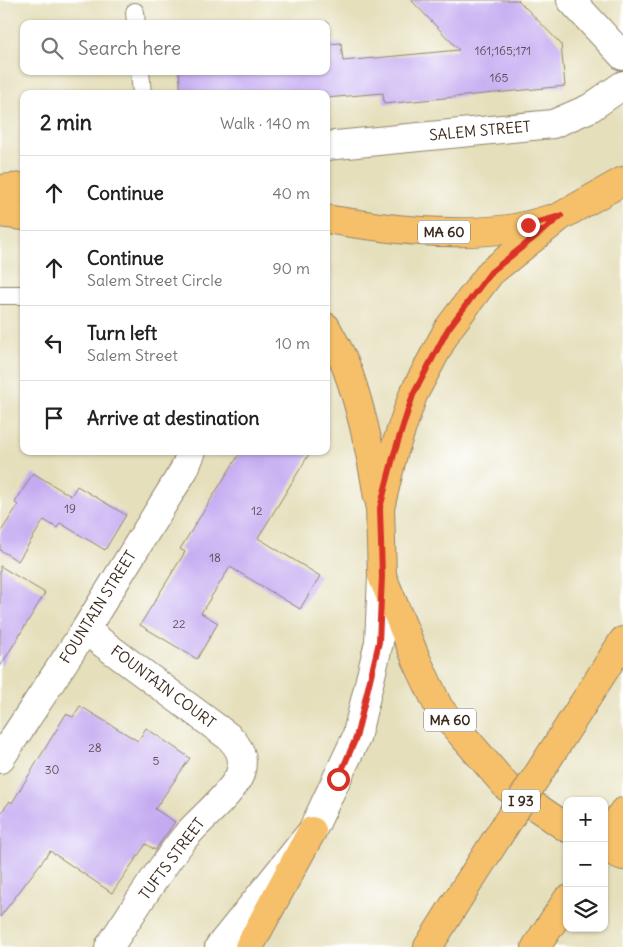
<!DOCTYPE html>
<html lang="en">
<head>
<meta charset="utf-8">
<style>
  :root { --surface:#fff; --page:#f2f2f2; --text:#222; --muted:#767676; --line:#e0e0e0 }
  body { margin:0; font-family:Delius,sans-serif; background:var(--page); color:var(--text) }
  .controls { position:absolute; right:15px; bottom:15px; display:grid; overflow:hidden; border-radius:10px; box-shadow:0 1px 4px #0004 }
  .controls button { width:45px; height:45px; display:grid; place-items:center; padding:0; border:0; border-bottom:1px solid var(--line); background:var(--surface); color:var(--text); font:25px sans-serif }
  .stop { position:absolute; width:15px; height:15px; margin:-11px; border:4px solid #d93025; border-radius:50%; background:#fff }
  .stop.end { background:#d93025; border-color:#fff; box-shadow:0 1px 5px #0008 }
  .list { margin:0; padding:0; list-style:none }
  h2 { display:flex; justify-content:space-between; align-items:center; height:65px; margin:0; padding:0 20px; font-size:21px }
  h2 small { font-size:16px; font-weight:400; color:var(--muted) }
  .list li { display:grid; grid-template-columns:32px 1fr auto; gap:15px; align-items:center; box-sizing:border-box; height:75px; padding:0 20px; border-top:1px solid var(--line) }
  .list b { display:block; font-size:19px; white-space:nowrap }
  .list p { margin:0; font-size:16px; white-space:nowrap; color:var(--muted) }
  .list em { font-size:16px; font-style:normal; color:var(--muted) }
  .icon { flex:none; width:28px; height:28px; fill:none; stroke:currentColor; stroke-width:2; stroke-linecap:round; stroke-linejoin:round }
  .map { position:relative; flex:none; width:623px; height:947px; overflow:hidden }
  .search { position:absolute; background:var(--surface); box-shadow:0 1px 4px #0004; left:20px; top:20px; width:310px; height:55px; display:flex; align-items:center; gap:12px; box-sizing:border-box; padding:0 18px; border-radius:10px; color:var(--muted); font-size:19px }
  .panel { position:absolute; background:var(--surface); box-shadow:0 1px 4px #0004; left:20px; top:90px; width:310px; height:365px; border-radius:10px }
  .map>svg:first-child { display:block }
  .building { fill:#c4abf1 }
  .lines { fill:none; stroke-linecap:round; stroke-linejoin:round }
  .service-casing { stroke:#90846c; stroke-width:20 }
  .minor-casing { stroke:#90846c; stroke-width:30 }
  .tertiary-casing { stroke:#90846c; stroke-width:30 }
  .primary-casing { stroke:#90846c; stroke-width:30 }
  .motorway-casing { stroke:#90846c; stroke-width:30 }
  .service { stroke:#fff; stroke-width:18 }
  .minor { stroke:#fff; stroke-width:28 }
  .tertiary { stroke:#fff; stroke-width:28 }
  .primary { stroke:#f6c06b; stroke-width:28 }
  .motorway { stroke:#f6c06b; stroke-width:28 }
  .motorway-bridge-casing { stroke:#90846c; stroke-width:30; stroke-linecap:butt }
  .motorway-bridge { stroke:#f6c06b; stroke-width:28 }
  .route { stroke:#d93025; stroke-width:6 }
  .labels { text-anchor:middle; stroke-width:4.5; stroke-linejoin:round; paint-order:stroke }
  .number-label { font-size:12px; fill:#5d4a53 }
  .shield { fill:#fff; stroke:#766a62; stroke-width:1 }
  .shield-label { font-size:14px; font-weight:bold; fill:#3b2a1e }
  .street-label { font-size:15px; fill:#3b2a1e; stroke:#fff }
</style>
</head>
<body>
<div class="map">
<svg width="623" height="947" viewBox="0 0 623 947">
  <rect width="100%" height="100%" fill="#fff"/>
  <filter id="ink" filterUnits="userSpaceOnUse"><feTurbulence type="fractalNoise" baseFrequency=".02" numOctaves="2"/><feDisplacementMap in="SourceGraphic" scale="10" xChannelSelector="R" yChannelSelector="G"/><feConvolveMatrix kernelMatrix="1 2 1 2 8 2 1 2 1" color-interpolation-filters="sRGB"/></filter>
  <filter id="wash" filterUnits="userSpaceOnUse"><feTurbulence type="fractalNoise" baseFrequency=".0096" numOctaves="4" result="noise"/><feDisplacementMap in="SourceGraphic" scale="20" xChannelSelector="R" yChannelSelector="G"/><feGaussianBlur stdDeviation="1.12" result="paint"/><feColorMatrix in="noise" values="0 0 0 0 0 0 0 0 0 0 0 0 0 0 0 0 0 1.4 0 .05"/><feComposite in="paint" operator="in"/></filter>
  <g filter="url(#wash)">
    <rect width="100%" height="100%" fill="#e5dfbb"/>
    <g id="blocks">
      <path class="building" d="M 411,0 L 518,0 L 561,44 L 565,86 L 384,104 L 383,93 L 326,98 L 326,94 L 181,94 L 179,71 L 326,71 L 326,24 L 312,24 L 328,22 L 330,44 L 341,43 L 343,61 L 459,50 Z
        M 241,451 L 311,451 L 258,538 L 320,576 L 300,609 L 230,567 L 201,613 L 218,623 L 197,659 L 140,625 L 185,552 L 180,549 Z
        M 33,473 L 71,496 L 77,486 L 126,515 L 105,550 L 60,523 L 57,528 L 44,520 L 18,561 L 0,550 L 0,533 L 18,505 L 15,503 Z
        M 0,566 L 45,593 L 0,667 Z
        M 80,706 L 138,741 L 146,728 L 190,758 L 155,809 L 175,822 L 155,850 L 146,844 L 112,893 L 50,851 L 0,917 L 0,814 L 10,801 L 12,803 L 66,714 L 73,717 Z"/>
    </g>
  </g>
  <g filter="url(#ink)">
    <use href="#blocks" fill-opacity="0" stroke="#90846c" stroke-width="1"/>
    <g class="lines">
      <defs>
        <path id="service" d="M 135,12 L 136,24
          M 140,71 L 142,94
          M 0,295 L 24,295"/>
        <path id="minor" d="M 571,0 L 623,56
          M 326,146 L 553,124 L 590,108 L 623,85
          M 85,630 L 229,737 C 240,748 245,758 240,774 C 233,793 199,820 185,837 C 157,872 134,910 109,947
          M 0,759 L 85,630 L 184,470 L 192,451"/>
        <path id="tertiary" d="M 219,947 L 312,831 L 356,738 L 379,642 L 382,576"/>
        <path id="primary" d="M 0,189 L 24,187
          M 0,213 L 24,216
          M 326,219 C 387,229 448,237 509,229 C 523,227 537,223 550,219
          M 326,327 C 333,341 342,354 347,369 C 362,410 371,454 378,497
          M 567,828 L 507,787 L 439,708 L 417,661 L 382,576 L 380,508 L 393,454 L 413,395 L 448,329 L 491,272 L 561,216 L 623,181
          M 604,848 L 623,856"/>
        <path id="motorway" d="M 583,704 L 623,641
          M 604,841 L 623,812
          M 249,947 L 312,831
          M 428,947 L 458,899
          M 536,947 L 567,900"/>
      </defs>
      <use href="#service" class="service-casing"/>
      <use href="#minor" class="minor-casing"/>
      <use href="#tertiary" class="tertiary-casing"/>
      <use href="#primary" class="primary-casing"/>
      <use href="#motorway" class="motorway-casing"/>
      <use href="#service" class="service"/>
      <use href="#minor" class="minor"/>
      <use href="#tertiary" class="tertiary"/>
      <use href="#primary" class="primary"/>
      <use href="#motorway" class="motorway"/>
      <defs>
        <path id="motorway-bridge" d="M 458,899 L 583,704"/>
      </defs>
      <use href="#motorway-bridge" class="motorway-bridge-casing"/>
      <use href="#motorway-bridge" class="motorway-bridge"/>
    </g>
  </g>
  <g class="lines" filter="url(#ink)">
    <path class="route" d="M 338,779 L 356,738 L 379,642 L 382,576 L 380,508 L 394,454 L 413,395 L 448,329 L 491,272 L 561,216 L 528,225"/>
  </g>
  <g class="labels">
    <g class="number-label">
      <text x="503" y="55">161;165;171</text>
      <text x="499" y="82">165</text>
      <text x="70" y="513">19</text>
      <text x="257" y="515">12</text>
      <text x="215" y="562">18</text>
      <text x="179" y="628">22</text>
      <text x="95" y="752">28</text>
      <text x="156" y="765">5</text>
      <text x="52" y="774">30</text>
    </g>
    <g class="shield">
      <rect x="418" y="220.5" width="52" height="23" rx="4"/>
      <rect x="424" y="708.5" width="52" height="23" rx="4"/>
      <rect x="502" y="789.5" width="38" height="23" rx="4"/>
    </g>
    <g class="shield-label">
      <text x="444" y="237">MA 60</text>
      <text x="450" y="725">MA 60</text>
      <text x="521" y="806">I 93</text>
    </g>
    <g class="street-label">
      <text transform="translate(480 131) rotate(-5)" y="5">SALEM STREET</text>
      <text transform="translate(98 607) rotate(-58)" y="5">FOUNTAIN STREET</text>
      <text transform="translate(163 687) rotate(37)" y="5">FOUNTAIN COURT</text>
      <text transform="translate(172 859) rotate(-53)" y="5">TUFTS STREET</text>
    </g>
  </g>
</svg>
<div class="controls">
<button>+</button>
<button>−</button>
<button><svg class="icon" aria-label="layers" viewBox="0 0 24 24"><path d="M12 4l9 5-9 5-9-5zM3 14l9 5 9-5"/></svg></button>
</div>
<div class="stop" style="left:338px;top:779px"></div>
<div class="stop end" style="left:528px;top:225px"></div>
<div class="search"><svg class="icon" aria-label="search" viewBox="0 0 24 24"><circle cx="10" cy="10" r="6"/><path d="M15 15l6 6"/></svg>Search here</div>
<section class="panel">
<h2>2 min<small>Walk · 140 m</small></h2>
<ul class="list">
<li><svg class="icon" aria-label="ahead" viewBox="0 0 24 24"><path d="M12 20V5M6 11l6-6 6 6"/></svg><div><b>Continue</b></div><em>40 m</em></li>
<li><svg class="icon" aria-label="ahead" viewBox="0 0 24 24"><path d="M12 20V5M6 11l6-6 6 6"/></svg><div><b>Continue</b><p>Salem Street Circle</p></div><em>90 m</em></li>
<li><svg class="icon" aria-label="left" viewBox="0 0 24 24"><path d="M17 20v-9H6M10 6l-5 5 5 5"/></svg><div><b>Turn left</b><p>Salem Street</p></div><em>10 m</em></li>
<li><svg class="icon" aria-label="arrive" viewBox="0 0 24 24"><path d="M6 21V4h12l-3 4 3 4H6"/></svg><div><b>Arrive at destination</b></div></li>
</ul>
</section>
</div>
</body>
</html>
